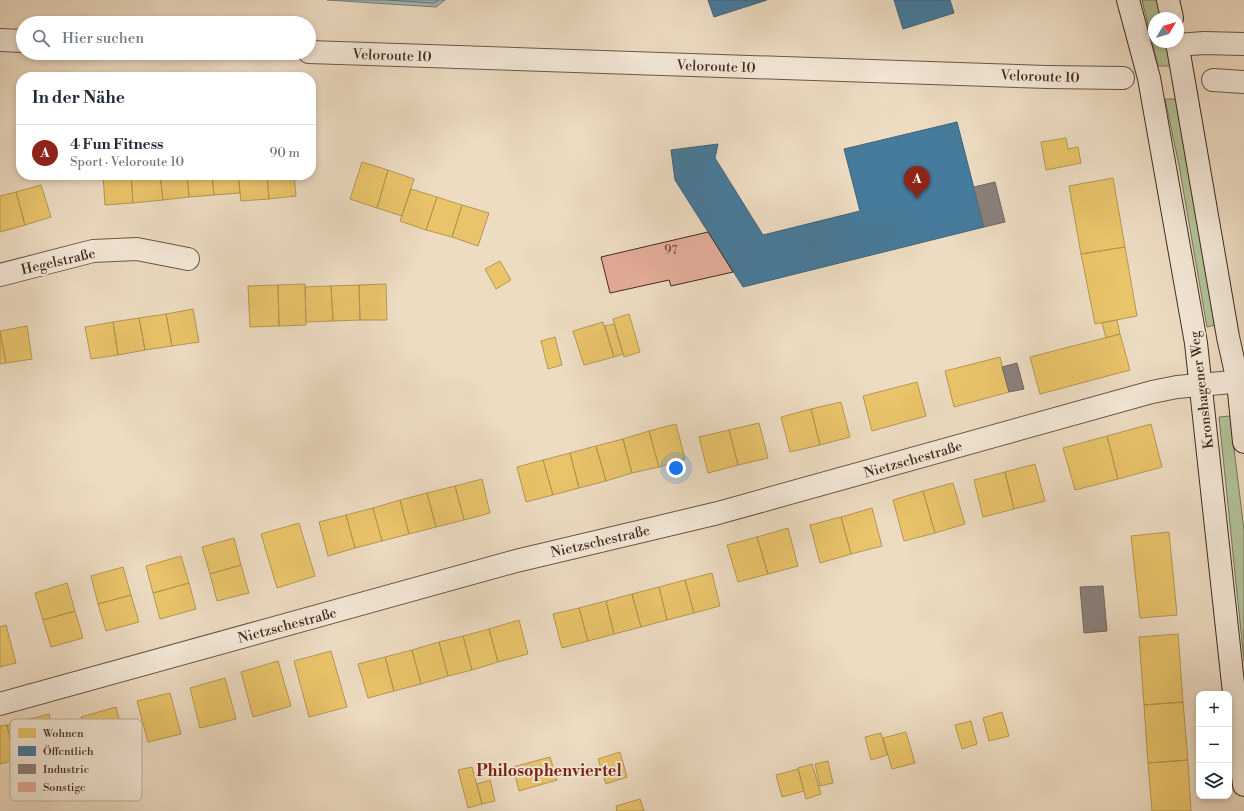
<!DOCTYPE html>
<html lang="de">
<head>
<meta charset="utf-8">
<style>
  :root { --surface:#fff; --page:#f2f2f3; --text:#1f2937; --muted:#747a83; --line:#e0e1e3; --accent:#8f2418 }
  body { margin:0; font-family:"Libre Bodoni",serif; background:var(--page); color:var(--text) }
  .controls { position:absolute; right:12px; bottom:12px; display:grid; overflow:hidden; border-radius:8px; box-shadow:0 2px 6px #0003 }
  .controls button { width:36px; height:36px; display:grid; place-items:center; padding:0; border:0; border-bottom:1px solid var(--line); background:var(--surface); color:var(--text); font:20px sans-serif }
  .compass { position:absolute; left:1148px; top:12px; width:36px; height:36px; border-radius:50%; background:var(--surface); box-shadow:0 2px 6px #0003; rotate:52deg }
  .you { position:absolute; left:676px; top:468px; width:14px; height:14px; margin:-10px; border:3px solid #fff; border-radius:50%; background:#1a73e8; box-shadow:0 0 0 6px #1a73e833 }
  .badge { display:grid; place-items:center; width:26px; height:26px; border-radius:50%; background:var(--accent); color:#fff; font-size:13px; font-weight:700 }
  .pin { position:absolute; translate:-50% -33px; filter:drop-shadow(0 1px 2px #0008) }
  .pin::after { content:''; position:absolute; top:21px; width:14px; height:12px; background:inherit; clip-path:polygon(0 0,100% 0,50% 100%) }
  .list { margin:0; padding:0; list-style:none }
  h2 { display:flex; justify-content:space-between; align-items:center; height:52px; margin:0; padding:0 16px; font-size:17px }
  h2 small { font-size:13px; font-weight:400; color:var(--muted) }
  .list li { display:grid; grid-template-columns:26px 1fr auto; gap:12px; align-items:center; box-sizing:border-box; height:56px; padding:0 16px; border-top:1px solid var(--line) }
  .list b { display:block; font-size:15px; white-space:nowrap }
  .list p { margin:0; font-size:13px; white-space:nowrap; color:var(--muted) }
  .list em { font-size:13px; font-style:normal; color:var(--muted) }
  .icon { flex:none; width:22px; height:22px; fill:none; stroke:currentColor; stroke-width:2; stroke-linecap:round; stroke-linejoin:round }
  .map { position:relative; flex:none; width:1244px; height:811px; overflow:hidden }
  .search { position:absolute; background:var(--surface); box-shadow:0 2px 6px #0003; left:16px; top:16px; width:300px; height:44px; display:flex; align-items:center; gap:10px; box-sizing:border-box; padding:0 14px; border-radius:22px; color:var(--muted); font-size:15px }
  .panel { position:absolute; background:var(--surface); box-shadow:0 2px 6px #0003; left:16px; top:72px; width:300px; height:108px; border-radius:16px }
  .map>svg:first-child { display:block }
  .green { fill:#b2c298; stroke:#7a765c }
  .water { fill:#9cb9bc; stroke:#78807e }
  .homes { fill:#e9c46a; stroke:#b79654 }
  .public { fill:#457b9d; stroke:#446378 }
  .industry { fill:#8a817c; stroke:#746760 }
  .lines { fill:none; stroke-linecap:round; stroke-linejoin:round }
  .shore { stroke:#6f726e; stroke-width:1 }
  .building { fill:#e4ad9a; stroke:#422a20 }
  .street-casing { stroke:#6d5648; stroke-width:24 }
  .secondary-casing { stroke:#422a20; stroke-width:24 }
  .street { stroke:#f3e8d7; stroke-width:22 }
  .secondary { stroke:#f3e8d7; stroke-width:22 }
  .labels { text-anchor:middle; stroke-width:4; stroke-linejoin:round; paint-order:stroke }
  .number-label { font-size:12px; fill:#6a4b3e }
  .street-label { font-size:14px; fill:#422a20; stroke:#f3e8d7 }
  .quarter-label { font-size:16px; font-weight:bold; fill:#7a1f14; stroke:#f3e8d7 }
  .key { fill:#f3e8d7; stroke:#beafa0; stroke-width:1 }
  .key-label { font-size:11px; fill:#422a20 }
</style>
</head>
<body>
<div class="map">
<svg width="1244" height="811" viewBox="0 0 1244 811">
  <rect width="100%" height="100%" fill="#eddcc2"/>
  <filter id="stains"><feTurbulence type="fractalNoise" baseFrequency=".005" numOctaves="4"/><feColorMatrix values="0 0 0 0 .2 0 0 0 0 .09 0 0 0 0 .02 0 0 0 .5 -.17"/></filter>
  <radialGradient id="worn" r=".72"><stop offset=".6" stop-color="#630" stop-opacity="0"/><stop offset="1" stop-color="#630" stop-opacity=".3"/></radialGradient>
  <path class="green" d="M 1142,0 L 1157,0 L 1161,18 L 1154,18 L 1154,42 L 1166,42 L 1172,66 L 1158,66 Z
    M 1165,99 L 1177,99 L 1215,325 L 1207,327 L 1179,165 Z
    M 1230,416 L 1244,530 L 1244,661 L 1219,417 Z"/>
  <path class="water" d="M 327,0 L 445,0 L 436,7 Z"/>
  <path class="homes" d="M 1066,138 L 1068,149 L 1078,147 L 1081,163 L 1046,170 L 1041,142 Z
    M 362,162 L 388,170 L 377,208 L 350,199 Z
    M 388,170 L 414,179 L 402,216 L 377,208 Z
    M 103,175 L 131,175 L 133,203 L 105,205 Z
    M 131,175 L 160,175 L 163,200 L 133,203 Z
    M 160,175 L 187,175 L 189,197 L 163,200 Z
    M 187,175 L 212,175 L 214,195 L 189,197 Z
    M 212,175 L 238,175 L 240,193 L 214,195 Z
    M 238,175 L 267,175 L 269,199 L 241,201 Z
    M 267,175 L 294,175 L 296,196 L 269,199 Z
    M 1113,178 L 1125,247 L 1081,254 L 1069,186 Z
    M 41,185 L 51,217 L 25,225 L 16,192 Z
    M 411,189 L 437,197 L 426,230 L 400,221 Z
    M 16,192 L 25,225 L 0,232 L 0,196 Z
    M 437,197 L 462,205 L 452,237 L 426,230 Z
    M 462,205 L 489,213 L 478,246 L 452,237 Z
    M 1125,247 L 1137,316 L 1095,324 L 1081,254 Z
    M 500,261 L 511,280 L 496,289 L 485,269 Z
    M 305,284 L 306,325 L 279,326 L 278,285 Z
    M 386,284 L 387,320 L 360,320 L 359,285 Z
    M 278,285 L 279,326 L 250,327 L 248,286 Z
    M 359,285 L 360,320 L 333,321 L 331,286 Z
    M 331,286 L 333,321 L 306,322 L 305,287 Z
    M 193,309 L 199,342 L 172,346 L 166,314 Z
    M 166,314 L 172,346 L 145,350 L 139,318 Z
    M 629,314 L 640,352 L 624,357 L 613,319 Z
    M 139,318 L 145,350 L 118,355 L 113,322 Z
    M 1117,320 L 1120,334 L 1106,338 L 1102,323 Z
    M 113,322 L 118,355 L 91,359 L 85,327 Z
    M 603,322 L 614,357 L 584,365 L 573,331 Z
    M 614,324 L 623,354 L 614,357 L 605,326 Z
    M 27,326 L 32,359 L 6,363 L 0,331 Z
    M 0,332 L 6,363 L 0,364 Z
    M 1120,334 L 1130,370 L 1040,394 L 1030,357 Z
    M 555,337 L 562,365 L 548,369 L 541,341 Z
    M 1000,357 L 1009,392 L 954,407 L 945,371 Z
    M 917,382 L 926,416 L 872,431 L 863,396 Z
    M 841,402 L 850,437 L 820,445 L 811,409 Z
    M 811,409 L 820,445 L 790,452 L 781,417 Z
    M 759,423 L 768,458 L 738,465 L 729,430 Z
    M 676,424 L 685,459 L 659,467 L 649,431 Z
    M 1151,424 L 1162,467 L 1118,479 L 1107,436 Z
    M 729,430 L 738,465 L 708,473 L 699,437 Z
    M 649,431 L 659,467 L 632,473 L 623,439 Z
    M 1107,436 L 1118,479 L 1075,490 L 1063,448 Z
    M 623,439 L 632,473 L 606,481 L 596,446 Z
    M 596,446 L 606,481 L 579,488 L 570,453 Z
    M 570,453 L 579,488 L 553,495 L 543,460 Z
    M 543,460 L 553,495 L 526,502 L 517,467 Z
    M 1035,464 L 1045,501 L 1014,509 L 1005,472 Z
    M 1005,472 L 1014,509 L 983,517 L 974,480 Z
    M 482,479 L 490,513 L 464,520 L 455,486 Z
    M 953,483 L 965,524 L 935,533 L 923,491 Z
    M 455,486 L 464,520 L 436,527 L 427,493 Z
    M 923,491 L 935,533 L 904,541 L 893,500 Z
    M 427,493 L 436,527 L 409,534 L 400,500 Z
    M 400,500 L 409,534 L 382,541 L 373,508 Z
    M 373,508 L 382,541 L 355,548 L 346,515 Z
    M 872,508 L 882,546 L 851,554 L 841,517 Z
    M 346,515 L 355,548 L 328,556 L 319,522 Z
    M 841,517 L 851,554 L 820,563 L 810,525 Z
    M 299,523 L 315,576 L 277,588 L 261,534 Z
    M 788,528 L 798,566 L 768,574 L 757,537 Z
    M 1169,532 L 1177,615 L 1140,618 L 1131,536 Z
    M 757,537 L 768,574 L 738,582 L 727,545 Z
    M 234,538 L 241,565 L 210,574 L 202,547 Z
    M 181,556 L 189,583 L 153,593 L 146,566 Z
    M 241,565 L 249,593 L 217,601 L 210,574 Z
    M 123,567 L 131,595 L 98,604 L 91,576 Z
    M 712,573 L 720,606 L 694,613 L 685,580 Z
    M 685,580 L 694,613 L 667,620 L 659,587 Z
    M 67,583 L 75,611 L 43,620 L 35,593 Z
    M 189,583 L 196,609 L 160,619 L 153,593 Z
    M 659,587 L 667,620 L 641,627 L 632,594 Z
    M 632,594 L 641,627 L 614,634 L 606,601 Z
    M 131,595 L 139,622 L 106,631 L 98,604 Z
    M 606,601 L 614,634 L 588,641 L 579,608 Z
    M 579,608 L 588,641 L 562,648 L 553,614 Z
    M 75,611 L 83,638 L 51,647 L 43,620 Z
    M 519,620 L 528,654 L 498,662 L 489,629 Z
    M 6,625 L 16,663 L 0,667 L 0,627 Z
    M 489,629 L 498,662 L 472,670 L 463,636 Z
    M 1178,634 L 1183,702 L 1144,705 L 1139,637 Z
    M 463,636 L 472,670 L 448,676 L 439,642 Z
    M 439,642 L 448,676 L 421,684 L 412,650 Z
    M 412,650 L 421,684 L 394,691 L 385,657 Z
    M 331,651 L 347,707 L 309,717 L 294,661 Z
    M 385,657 L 394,691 L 368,698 L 358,664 Z
    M 278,661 L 291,706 L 253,717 L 241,672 Z
    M 225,678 L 236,719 L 200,728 L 190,688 Z
    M 170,693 L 181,734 L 148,742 L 137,701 Z
    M 1183,702 L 1188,760 L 1148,763 L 1144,705 Z
    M 116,707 L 127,749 L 93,758 L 81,717 Z
    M 1002,712 L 1009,736 L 989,741 L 983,718 Z
    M 49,714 L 58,749 L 15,760 L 7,725 Z
    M 971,721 L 977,744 L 962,749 L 955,725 Z
    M 7,725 L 15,760 L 0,764 L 0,726 Z
    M 906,732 L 915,763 L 892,769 L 883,738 Z
    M 881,733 L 887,755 L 871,760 L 865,737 Z
    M 620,752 L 627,777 L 606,784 L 598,759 Z
    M 550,757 L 557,780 L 519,791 L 513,767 Z
    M 1188,760 L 1191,811 L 1152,811 L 1148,763 Z
    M 828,761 L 833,783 L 820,786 L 815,764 Z
    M 812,764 L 821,794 L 806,799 L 798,768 Z
    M 472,767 L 482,804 L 468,808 L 458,770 Z
    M 798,769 L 804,791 L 782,797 L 776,775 Z
    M 490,780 L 495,801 L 482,804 L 477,784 Z
    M 640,799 L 644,811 L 617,811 L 616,806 Z"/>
  <path class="public" d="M 708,0 L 767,0 L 714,17 Z
    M 894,0 L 950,0 L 954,13 L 903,29 Z
    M 957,122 L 984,227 L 743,287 L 675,180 L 671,150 L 718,144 L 715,158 L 763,235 L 860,211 L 844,149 Z"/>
  <path class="industry" d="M 995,182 L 1005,222 L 984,227 L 974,187 Z
    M 1017,363 L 1024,389 L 1009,392 L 1002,367 Z
    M 1103,586 L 1107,631 L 1084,633 L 1080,587 Z"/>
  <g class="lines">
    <path class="shore" d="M 386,0 L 434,3 L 439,0"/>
  </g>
  <path class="building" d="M 708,232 L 733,272 L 671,286 L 669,280 L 610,293 L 601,257 Z"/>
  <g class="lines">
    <defs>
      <path id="street" d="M 0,40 L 23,41
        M 1177,45 L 1204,43 L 1244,44
        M 309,52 L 1047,77 L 1123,78
        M 1213,80 L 1244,82
        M 0,275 L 93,251 L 137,249 L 188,259
        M 0,704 L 516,561 L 718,513 L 1152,392 L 1177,387 L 1244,381"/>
      <path id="secondary" d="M 1128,0 L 1149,78 L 1196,343 L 1244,785
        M 1168,0 L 1172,18
        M 1177,42 L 1228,337 L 1238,382 L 1244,442"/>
    </defs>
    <use href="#street" class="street-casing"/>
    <use href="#secondary" class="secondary-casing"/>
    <use href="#street" class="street"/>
    <use href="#secondary" class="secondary"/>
  </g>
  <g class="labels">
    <g class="number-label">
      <text x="671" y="254">97</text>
    </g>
    <g class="street-label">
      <text transform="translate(392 55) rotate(2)" y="5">Veloroute 10</text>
      <text transform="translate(716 66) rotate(2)" y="5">Veloroute 10</text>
      <text transform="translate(1040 76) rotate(2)" y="5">Veloroute 10</text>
      <text transform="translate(58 261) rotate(-13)" y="5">Hegelstraße</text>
      <text transform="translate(1201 390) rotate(-97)" y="5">Kronshagener Weg</text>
      <text transform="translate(913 459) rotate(-16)" y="5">Nietzschestraße</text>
      <text transform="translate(600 541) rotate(-13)" y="5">Nietzschestraße</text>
      <text transform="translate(287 625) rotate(-15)" y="5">Nietzschestraße</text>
    </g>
    <g class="quarter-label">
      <text x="549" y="776">Philosophenviertel</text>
    </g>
  </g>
  <rect x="10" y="719" width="132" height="82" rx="6" class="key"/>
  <rect x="18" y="728" width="18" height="10" fill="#e9c46a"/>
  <rect x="18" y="746" width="18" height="10" fill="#457b9d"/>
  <rect x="18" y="764" width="18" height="10" fill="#8a817c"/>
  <rect x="18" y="782" width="18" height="10" fill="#e4ad9a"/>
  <g class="key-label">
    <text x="43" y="737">Wohnen</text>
    <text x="43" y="755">Öffentlich</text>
    <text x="43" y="773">Industrie</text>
    <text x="43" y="791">Sonstige</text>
  </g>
  <rect width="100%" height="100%" filter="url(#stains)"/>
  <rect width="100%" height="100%" fill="url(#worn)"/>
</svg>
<div class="controls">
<button>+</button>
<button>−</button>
<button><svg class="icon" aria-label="layers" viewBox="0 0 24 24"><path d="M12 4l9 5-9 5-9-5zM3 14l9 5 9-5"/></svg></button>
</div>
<svg class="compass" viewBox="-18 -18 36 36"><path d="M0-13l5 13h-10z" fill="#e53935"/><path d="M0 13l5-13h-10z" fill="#747a83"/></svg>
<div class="you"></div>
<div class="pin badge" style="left:917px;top:199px">A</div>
<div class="search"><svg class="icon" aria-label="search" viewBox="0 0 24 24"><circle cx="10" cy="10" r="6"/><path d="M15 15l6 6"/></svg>Hier suchen</div>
<section class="panel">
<h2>In der Nähe<small></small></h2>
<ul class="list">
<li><span class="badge">A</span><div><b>4 Fun Fitness</b><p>Sport · Veloroute 10</p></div><em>90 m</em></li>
</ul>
</section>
</div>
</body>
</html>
